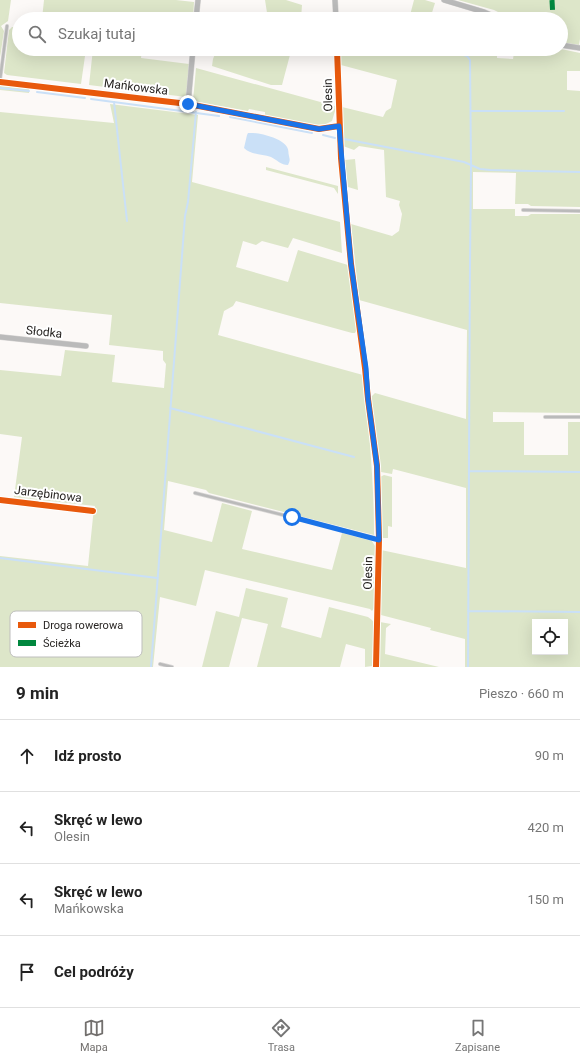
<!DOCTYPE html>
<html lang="pl">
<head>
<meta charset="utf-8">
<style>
  :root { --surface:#fff; --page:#f2f2f2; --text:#222; --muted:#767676; --line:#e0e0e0; --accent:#726f6d }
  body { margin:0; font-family:Roboto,sans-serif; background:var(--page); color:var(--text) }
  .controls { position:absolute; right:12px; bottom:12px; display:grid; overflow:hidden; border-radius:0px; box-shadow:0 4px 16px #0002 }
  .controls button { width:36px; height:36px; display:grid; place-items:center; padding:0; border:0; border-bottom:1px solid var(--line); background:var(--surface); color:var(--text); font:20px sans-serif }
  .stop { position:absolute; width:12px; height:12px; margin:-9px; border:3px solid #1a73e8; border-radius:50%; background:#fff }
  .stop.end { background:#1a73e8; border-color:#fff; box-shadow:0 1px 4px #0008 }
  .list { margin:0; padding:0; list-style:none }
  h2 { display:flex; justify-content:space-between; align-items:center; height:52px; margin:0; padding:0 16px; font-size:17px }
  h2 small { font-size:13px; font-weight:400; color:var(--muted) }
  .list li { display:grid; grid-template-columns:26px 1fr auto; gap:12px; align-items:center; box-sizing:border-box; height:72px; padding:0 16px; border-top:1px solid var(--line) }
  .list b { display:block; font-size:15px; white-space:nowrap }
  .list p { margin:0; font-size:13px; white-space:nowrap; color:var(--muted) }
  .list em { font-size:13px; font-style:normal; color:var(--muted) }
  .icon { flex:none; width:22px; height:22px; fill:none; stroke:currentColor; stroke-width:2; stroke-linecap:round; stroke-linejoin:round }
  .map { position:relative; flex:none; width:580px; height:667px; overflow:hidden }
  .search { position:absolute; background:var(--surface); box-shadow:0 4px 16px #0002; left:12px; right:12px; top:12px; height:44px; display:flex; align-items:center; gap:10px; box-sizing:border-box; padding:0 14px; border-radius:22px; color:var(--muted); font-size:15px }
  .sheet { height:340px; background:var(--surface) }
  nav { display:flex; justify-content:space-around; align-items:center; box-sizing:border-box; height:56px; border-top:1px solid var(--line); background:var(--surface); font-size:11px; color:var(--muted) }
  nav a { display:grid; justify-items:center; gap:2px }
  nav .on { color:var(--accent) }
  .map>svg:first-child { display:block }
  .green { fill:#dde6c9; fill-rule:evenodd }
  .water { fill:#cae0f7 }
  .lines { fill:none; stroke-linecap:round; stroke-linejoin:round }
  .stream { stroke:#cae0f7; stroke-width:2 }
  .service-casing { stroke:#d9d7d6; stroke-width:4 }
  .minor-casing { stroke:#d9d7d6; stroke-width:6 }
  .service { stroke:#bababa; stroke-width:2.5 }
  .minor { stroke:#bababa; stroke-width:5 }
  .quiet { stroke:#00873e; stroke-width:5; stroke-dasharray:10 5; stroke-linecap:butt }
  .cycleway-casing { stroke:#fff; stroke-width:8 }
  .cycleway { stroke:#e8590c; stroke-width:6 }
  .route { stroke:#1a73e8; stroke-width:5 }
  .labels { text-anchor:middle; stroke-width:4; stroke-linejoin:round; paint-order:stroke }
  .street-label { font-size:12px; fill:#282523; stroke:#fff }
  .key { fill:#fff; stroke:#bebebd; stroke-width:1 }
  .key-label { font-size:11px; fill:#282523 }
</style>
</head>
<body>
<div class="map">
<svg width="580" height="667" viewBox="0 0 580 667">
  <rect width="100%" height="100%" fill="#fcf9f7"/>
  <path class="green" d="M 0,0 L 11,0 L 8,21 L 1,26 L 4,31 L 0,58 Z
    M 44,0 L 176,0 L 194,2 L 193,19 L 42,19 Z
    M 265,0 L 286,0 L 302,5 L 301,19 L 268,19 Z
    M 414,0 L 425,0 L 435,3 L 430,19 L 409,19 Z
    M 458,0 L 580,0 L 580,39 L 579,45 L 561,42 L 561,19 L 512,19 L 494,10 Z
    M 12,27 L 19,27 L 19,49 L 86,49 L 81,84 L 7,75 L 4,73 L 9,30 Z
    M 93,49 L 142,49 L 141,58 L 189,64 L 186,97 L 89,85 Z
    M 217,49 L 284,49 L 291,51 L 282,85 L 271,85 L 212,66 L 213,59 Z
    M 341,49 L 460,49 L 469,52 L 497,53 L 497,58 L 513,59 L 514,53 L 539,53 L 539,49 L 561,49 L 580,53 L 580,71 L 567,71 L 567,90 L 580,91 L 580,207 L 531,206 L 528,204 L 515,204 L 516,173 L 473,172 L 473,209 L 515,209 L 515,216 L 528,216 L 531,214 L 580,214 L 580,413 L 493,412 L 493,422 L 524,422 L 524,455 L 568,455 L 568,422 L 580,422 L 580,667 L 465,667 L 465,639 L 430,630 L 431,628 L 381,615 L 381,550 L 466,568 L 466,488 L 393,469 L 392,474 L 381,472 L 378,469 L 371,397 L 375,393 L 466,419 L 467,330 L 359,300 L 351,224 L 392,236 L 399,231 L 402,214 L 399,205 L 400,201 L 386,197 L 384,150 L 359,146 L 354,150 L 343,146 L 344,133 L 342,107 L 383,117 L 386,111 L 391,108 L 397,80 L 341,65 ZM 535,622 L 565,622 L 565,652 L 535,652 Z
    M 196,68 L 335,106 L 335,111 L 332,121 L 326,124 L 317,125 L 265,115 L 265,112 L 249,109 L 248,111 L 193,101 Z
    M 0,86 L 29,89 L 29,93 L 0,90 Z
    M 110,104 L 198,115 L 192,182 L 340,222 L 342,253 L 293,238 L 288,248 L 262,241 L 256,245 L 243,241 L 236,267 L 288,282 L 298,250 L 348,265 L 357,329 L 355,333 L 352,333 L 236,301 L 233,306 L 224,311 L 218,335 L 363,375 C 369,428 374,481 374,535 L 209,493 L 206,490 L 168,481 L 164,530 L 212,542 L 222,503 L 252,511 L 242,549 L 332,570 L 342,533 L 372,541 L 375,546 L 374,608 L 372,611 L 370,609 L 205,570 L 196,606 L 160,597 L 153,667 L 0,667 L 0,556 L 88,566 L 93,517 L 95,506 L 14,497 L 22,437 L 0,434 L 0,370 L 61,376 L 65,350 L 115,355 L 112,382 L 164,388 L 166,364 L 163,360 L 163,351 L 109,345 L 112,315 L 0,303 L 0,112 L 114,123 Z
    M 355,159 L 358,190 L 348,187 L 345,160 Z
    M 266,167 L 338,186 L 338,194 L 334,188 L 266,170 Z
    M 384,475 L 392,477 L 392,527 L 388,526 L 388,538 L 382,538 L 380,480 L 380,477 Z
    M 246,588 L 288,598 L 281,627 L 321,638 L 329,607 L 368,617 L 372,620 L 374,623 L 372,666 L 365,667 L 365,649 L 346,644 L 340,667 L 257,667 L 268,624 L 242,618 L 229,667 L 202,667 L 216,611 L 239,617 Z
    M 380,622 L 391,624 L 386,628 L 385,654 L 439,667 L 379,667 Z"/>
  <path class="water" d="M 248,133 C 258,132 282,138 287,147 C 289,150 288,153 289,156 C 290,160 290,161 288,165 C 281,165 277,160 271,157 C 262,154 251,155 244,148 L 247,135 Z"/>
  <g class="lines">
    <path class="stream" d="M 445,49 L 467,56 L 470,60 L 471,165 L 470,263 L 468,667
      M 0,88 L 29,91
      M 37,92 L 85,98
      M 91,99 L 219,116
      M 114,102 L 127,221
      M 471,111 L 564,111
      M 230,117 L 312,133
      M 323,135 L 335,138
      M 344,139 L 464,162 L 480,169 L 490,170 L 580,172
      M 170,408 L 354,457
      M 469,471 L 580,472
      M 0,558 L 157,578
      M 468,611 L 580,612
      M 151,667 L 185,216 L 188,202 L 196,112"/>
    <defs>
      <path id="service" d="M 0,80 L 7,26
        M 523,210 L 580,211
        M 545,417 L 580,417
        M 195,493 L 379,539
        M 160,664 L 172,667"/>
      <path id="minor" d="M 335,0 L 336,19
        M 444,0 L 484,12 L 500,19
        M 196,19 L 198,0
        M 561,45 L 580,48
        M 337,49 L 341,158 L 351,264 L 365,368 L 368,399 L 377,466 L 379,539 L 376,667
        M 0,82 L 188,104 L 319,129 L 339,126
        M 188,104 L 193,49
        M 0,337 L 86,346
        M 0,500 L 93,511"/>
    </defs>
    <use href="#service" class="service-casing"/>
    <use href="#minor" class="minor-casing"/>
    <use href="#service" class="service"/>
    <use href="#minor" class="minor"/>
    <path class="quiet" d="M 552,0 L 553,19"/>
    <defs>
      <path id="cycleway" d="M 337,49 L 341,158 L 351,264 L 365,368 L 368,399 L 377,466 L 379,539 L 376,667
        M 0,82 L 188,104 L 319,129 L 339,126
        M 0,500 L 93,511"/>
    </defs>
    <use href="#cycleway" class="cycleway-casing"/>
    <use href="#cycleway" class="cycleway"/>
  </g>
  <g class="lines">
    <path class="route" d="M 188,104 L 319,129 L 339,126 L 351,264 L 366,368 L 368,399 L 377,466 L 379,540 L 292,517"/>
  </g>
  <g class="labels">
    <g class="street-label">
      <text transform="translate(136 87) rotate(7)" y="4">Mańkowska</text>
      <text transform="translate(328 95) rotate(-91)" y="4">Olesin</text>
      <text transform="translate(44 332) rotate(6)" y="4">Słodka</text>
      <text transform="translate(48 494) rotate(7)" y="4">Jarzębinowa</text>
      <text transform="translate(368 573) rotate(-89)" y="4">Olesin</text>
    </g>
  </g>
  <rect x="10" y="611" width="132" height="46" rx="6" class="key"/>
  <rect x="18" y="622" width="18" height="6" fill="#e8590c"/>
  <rect x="18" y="640" width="18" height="6" fill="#00873e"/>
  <g class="key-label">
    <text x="43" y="629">Droga rowerowa</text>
    <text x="43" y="647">Ścieżka</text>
  </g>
</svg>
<div class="controls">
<button><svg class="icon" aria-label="locate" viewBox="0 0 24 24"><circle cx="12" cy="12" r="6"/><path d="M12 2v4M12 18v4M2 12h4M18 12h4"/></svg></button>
</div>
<div class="stop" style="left:292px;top:517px"></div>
<div class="stop end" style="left:188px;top:104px"></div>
<div class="search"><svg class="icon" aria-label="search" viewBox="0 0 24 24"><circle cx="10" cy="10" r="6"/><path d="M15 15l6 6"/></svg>Szukaj tutaj</div>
</div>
<section class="sheet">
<h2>9 min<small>Pieszo · 660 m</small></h2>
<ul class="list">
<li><svg class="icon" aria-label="ahead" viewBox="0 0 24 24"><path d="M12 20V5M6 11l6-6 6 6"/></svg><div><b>Idź prosto</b></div><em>90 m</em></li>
<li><svg class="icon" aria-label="left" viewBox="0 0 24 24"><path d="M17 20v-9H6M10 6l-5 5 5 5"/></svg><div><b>Skręć w lewo</b><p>Olesin</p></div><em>420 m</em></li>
<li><svg class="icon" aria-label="left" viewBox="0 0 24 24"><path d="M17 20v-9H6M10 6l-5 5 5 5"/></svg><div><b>Skręć w lewo</b><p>Mańkowska</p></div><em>150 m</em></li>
<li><svg class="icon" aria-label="arrive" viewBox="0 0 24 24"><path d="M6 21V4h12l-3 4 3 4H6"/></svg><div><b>Cel podróży</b></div></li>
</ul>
</section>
<nav>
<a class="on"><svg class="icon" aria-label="map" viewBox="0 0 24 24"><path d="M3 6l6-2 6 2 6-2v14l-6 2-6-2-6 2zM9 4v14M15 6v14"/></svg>Mapa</a>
<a><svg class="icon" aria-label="directions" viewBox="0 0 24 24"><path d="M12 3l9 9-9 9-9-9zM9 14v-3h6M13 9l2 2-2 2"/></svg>Trasa</a>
<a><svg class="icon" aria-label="saved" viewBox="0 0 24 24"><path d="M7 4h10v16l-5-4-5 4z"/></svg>Zapisane</a>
</nav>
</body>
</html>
